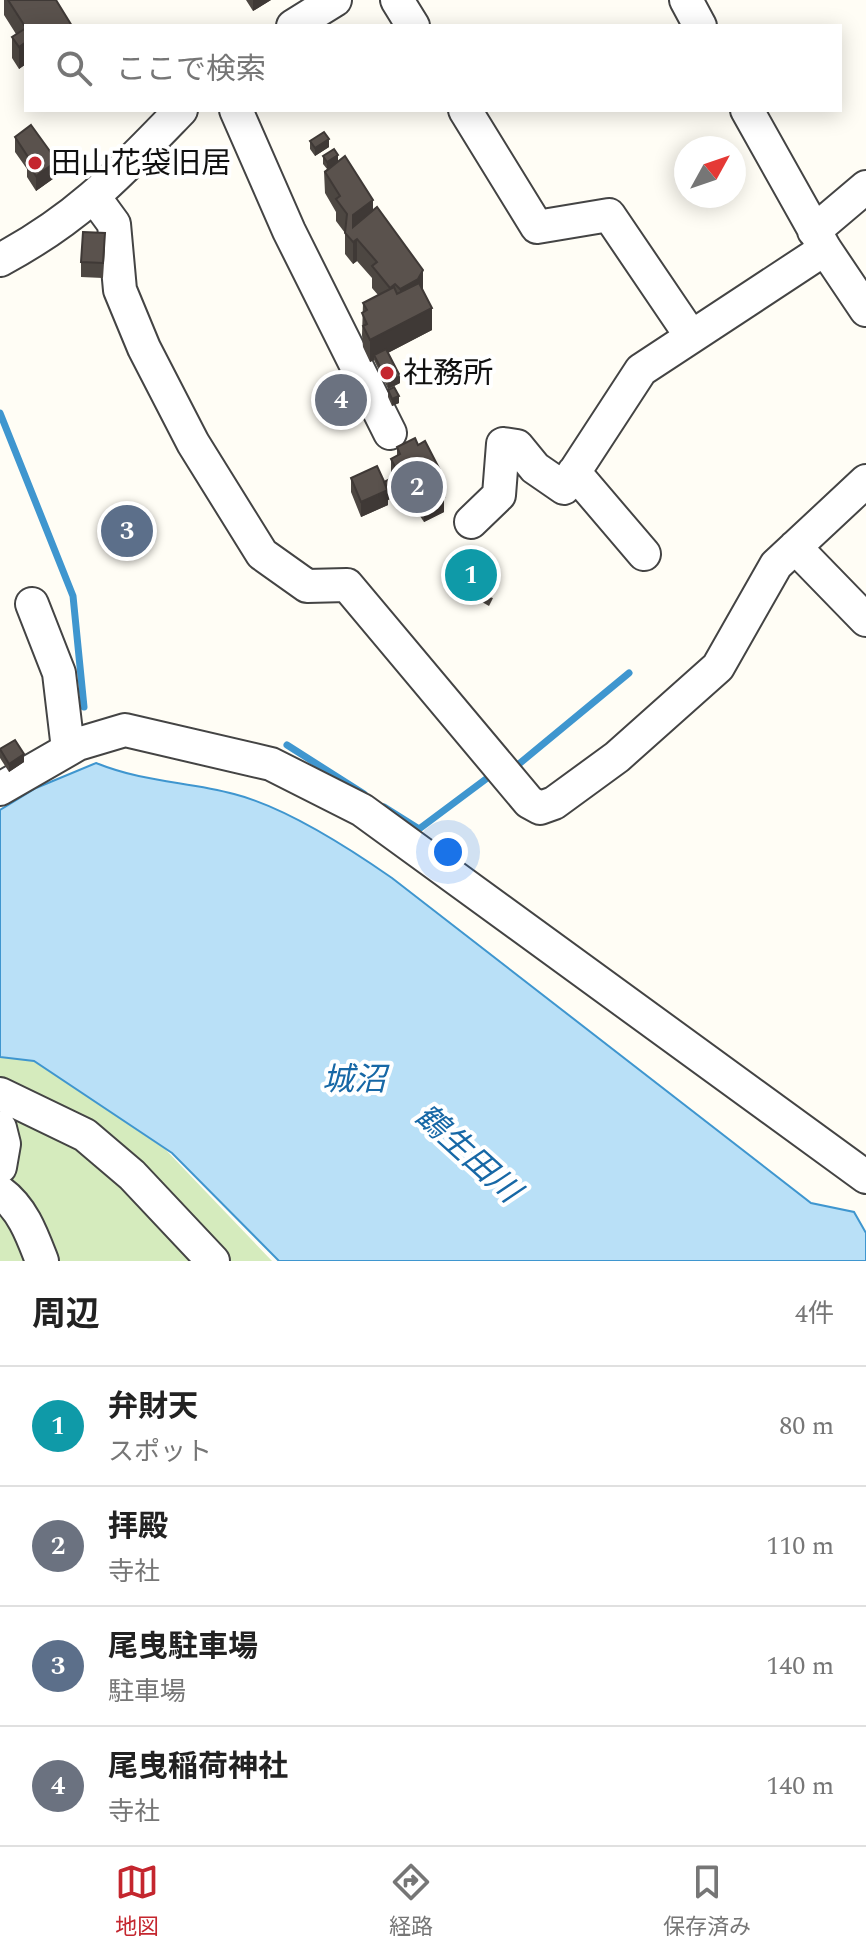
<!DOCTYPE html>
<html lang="ja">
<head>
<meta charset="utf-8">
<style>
  :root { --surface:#fff; --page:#f2f2f2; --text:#222; --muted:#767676; --line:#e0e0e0; --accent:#c4262e }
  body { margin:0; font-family:Spectral,"Noto Sans JP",serif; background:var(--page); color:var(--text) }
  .compass { position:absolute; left:674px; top:136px; width:72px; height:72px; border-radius:50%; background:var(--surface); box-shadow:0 4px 20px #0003; rotate:50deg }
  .you { position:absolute; left:448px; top:852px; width:28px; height:28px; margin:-20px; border:6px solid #fff; border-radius:50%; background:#1a73e8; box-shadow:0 0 0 12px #1a73e833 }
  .badge { display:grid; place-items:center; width:52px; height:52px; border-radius:50%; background:var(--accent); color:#fff; font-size:26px; font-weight:700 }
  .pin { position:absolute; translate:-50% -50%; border:4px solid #fff; box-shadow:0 2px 8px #0006 }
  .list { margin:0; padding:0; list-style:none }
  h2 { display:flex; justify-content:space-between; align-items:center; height:104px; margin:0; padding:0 32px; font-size:34px }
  h2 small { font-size:26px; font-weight:400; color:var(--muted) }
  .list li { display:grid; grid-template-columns:52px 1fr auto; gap:24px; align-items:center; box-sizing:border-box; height:120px; padding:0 32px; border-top:2px solid var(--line) }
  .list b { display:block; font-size:30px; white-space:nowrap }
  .list p { margin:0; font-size:26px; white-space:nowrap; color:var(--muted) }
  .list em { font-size:26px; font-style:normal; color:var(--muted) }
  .icon { flex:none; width:44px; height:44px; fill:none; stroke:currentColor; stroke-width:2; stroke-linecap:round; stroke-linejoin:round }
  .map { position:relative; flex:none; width:866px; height:1261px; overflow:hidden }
  .search { position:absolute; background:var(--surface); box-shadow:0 4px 20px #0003; left:24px; right:24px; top:24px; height:88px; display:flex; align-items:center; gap:20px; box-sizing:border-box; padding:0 28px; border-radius:0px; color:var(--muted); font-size:30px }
  .sheet { height:584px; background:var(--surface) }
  nav { display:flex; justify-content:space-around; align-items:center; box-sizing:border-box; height:112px; border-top:2px solid var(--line); background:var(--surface); font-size:22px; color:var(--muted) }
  nav a { display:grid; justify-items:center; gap:4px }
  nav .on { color:var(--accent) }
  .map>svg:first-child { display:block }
  .green { fill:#d5ebbd }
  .water { fill:#b9e0f7; stroke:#3f96cf; stroke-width:2 }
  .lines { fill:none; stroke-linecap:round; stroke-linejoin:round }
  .stream { stroke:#3f96cf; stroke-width:7 }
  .minor-casing { stroke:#444; stroke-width:36 }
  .minor { stroke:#fff; stroke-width:32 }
  .wall { fill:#4d4742 }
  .shaded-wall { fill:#3f3936 }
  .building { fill:#5a524d; stroke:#3f3936; stroke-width:2 }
  .poi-dot { fill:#c4262e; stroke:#fff; stroke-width:3 }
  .labels { text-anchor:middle; stroke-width:8; stroke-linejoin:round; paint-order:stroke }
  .poi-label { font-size:30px; fill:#111; stroke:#fff; text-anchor:start }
  .water-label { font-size:32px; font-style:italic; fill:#1768a6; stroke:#fff }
</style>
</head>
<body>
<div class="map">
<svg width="866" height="1261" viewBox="0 0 866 1261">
  <rect width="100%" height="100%" fill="#fffdf5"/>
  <path class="green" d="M 0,1057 L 34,1060 L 165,1149 L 272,1261 L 0,1261 Z"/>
  <path class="water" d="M 96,763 C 146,783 185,781 234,794 C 285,807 349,848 392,878 L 811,1203 L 854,1212 L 866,1233 L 866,1261 L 279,1261 L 172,1153 L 34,1061 L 0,1057 L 0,810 L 36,788 Z"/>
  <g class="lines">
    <path class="stream" d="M 0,413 L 73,596 L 84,707
      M 287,745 L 364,794
      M 514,768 L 629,673
      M 384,807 L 419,829 L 494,773"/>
    <defs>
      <path id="minor" d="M 397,0 L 413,26
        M 686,0 L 700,26
        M 293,26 L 335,0
        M 236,110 L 289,231 L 390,433
        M 465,110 L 537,227 L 609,215 L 691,336
        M 747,110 L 825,249 L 866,310
        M 95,198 L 114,224 L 120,290 L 144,348 L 193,443 L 262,554 L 307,586 L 347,585 L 529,802 L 540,808 L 554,803 L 617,757 L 718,667 L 776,565 L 866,481
        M 814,231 L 866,187
        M 0,260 C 79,218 120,173 181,110
        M 574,472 L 644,554
        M 471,522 L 499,495 L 503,444 L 517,446 L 535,468 L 564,488 L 641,370 L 825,249
        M 795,547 L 866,620
        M 32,604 L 59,673 L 68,749
        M 0,789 L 78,744 L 125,730 L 271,764 L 362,810 L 866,1177
        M 0,1094 L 85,1135 L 132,1175 L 213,1261
        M 0,1128 L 4,1144 L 0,1167
        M 0,1192 C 23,1209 32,1235 42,1261"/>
    </defs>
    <use href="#minor" class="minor-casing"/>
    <use href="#minor" class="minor"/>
  </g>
  <path class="wall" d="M 4,0 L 56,0 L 26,26 L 26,64 L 19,69 L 12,58 L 12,37 L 16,34 L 4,15 Z
    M 246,0 L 271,0 L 253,11 Z
    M 15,137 L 57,176 L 36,191 L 27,177 L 27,169 L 15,152 Z
    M 310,141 L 329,147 L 315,156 L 310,149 Z
    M 323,156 L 338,162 L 373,210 L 423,290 L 432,330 L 388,353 L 400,383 L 388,389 L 374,360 L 370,362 L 363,347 L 362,335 L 363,303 L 378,295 L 372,288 L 372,278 L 357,261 L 353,264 L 345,254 L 345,233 L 336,221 L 336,212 L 325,193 L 324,171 L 327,169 L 323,164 Z
    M 105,248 L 103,278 L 81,277 L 81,262 Z
    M 388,390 L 399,403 L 392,406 L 388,397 Z
    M 397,447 L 440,485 L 438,486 L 444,512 L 424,522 L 406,495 L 403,497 L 401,493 L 388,500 L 388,505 L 361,517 L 351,492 L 351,478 L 384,482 L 393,478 L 391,473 L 391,459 L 397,456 Z
    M 464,571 L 479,572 L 473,583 L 464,578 Z
    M 482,595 L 493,598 L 489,606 L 482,602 Z
    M 0,749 L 24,762 L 9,772 L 0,758 Z"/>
  <path class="shaded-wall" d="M 253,0 L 271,0 L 253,11 Z
    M 26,42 L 26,64 L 19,69 L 19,47 Z
    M 329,139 L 329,147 L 315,156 L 315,148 Z
    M 338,155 L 338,162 L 327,169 L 327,162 Z
    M 57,161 L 57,176 L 36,191 L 36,176 Z
    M 373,200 L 373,222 L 353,237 L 353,215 Z
    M 357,239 L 357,261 L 353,264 L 353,242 Z
    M 423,270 L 423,292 L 400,311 L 400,289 Z
    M 432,308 L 432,330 L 376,359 L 374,355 L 374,360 L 370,362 L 370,340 Z
    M 400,376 L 400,383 L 388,389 L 388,382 Z
    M 399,396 L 399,403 L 392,406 L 392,399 Z
    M 440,470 L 440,485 L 432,489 L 432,474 Z
    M 406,480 L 406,495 L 403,497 L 403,482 Z
    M 401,486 L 401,493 L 388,500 L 388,505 L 361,517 L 361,502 Z
    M 444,497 L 444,512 L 424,522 L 424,507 Z
    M 479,565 L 479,572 L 473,583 L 473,575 Z
    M 24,754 L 24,762 L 9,772 L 9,764 Z"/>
  <path class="building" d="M 8,0 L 56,0 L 72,26 L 26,26 L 26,42 L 19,47 L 12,37 L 26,28 Z
    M 31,125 L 57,161 L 36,176 L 27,162 L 30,160 L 15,137 Z
    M 324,132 L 329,139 L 315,148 L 310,141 Z
    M 334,149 L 338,155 L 327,162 L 323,156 Z
    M 345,156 L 373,200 L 353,215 L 353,227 L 377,207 L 423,270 L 418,279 L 400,289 L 395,284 L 390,288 L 372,266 L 377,262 L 357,239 L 353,242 L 345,233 L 347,214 L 336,199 L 340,196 L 325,172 Z
    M 83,232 L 105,233 L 103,263 L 81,262 Z
    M 419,283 L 432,308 L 370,340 L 363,326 L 367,324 L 362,313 L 367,310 L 363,303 L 394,287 L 397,294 Z
    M 386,349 L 400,376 L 388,382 L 374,355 Z
    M 394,387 L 399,396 L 392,399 L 388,390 Z
    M 415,438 L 418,445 L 425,441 L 440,470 L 432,474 L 444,497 L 424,507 L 406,480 L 403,482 L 391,459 L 400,454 L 397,447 Z
    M 377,466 L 388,490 L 361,502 L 351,478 Z
    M 396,476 L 401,486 L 388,492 L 384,482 Z
    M 469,560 L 479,565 L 473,575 L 464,571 Z
    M 485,587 L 493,590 L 489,598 L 482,595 Z
    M 15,740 L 24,754 L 9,764 L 0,749 Z"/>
  <g class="poi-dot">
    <circle cx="35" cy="163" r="8"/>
    <circle cx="387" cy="373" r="8"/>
  </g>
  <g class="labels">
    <g class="poi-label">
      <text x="51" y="173">田山花袋旧居</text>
      <text x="403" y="383">社務所</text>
    </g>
    <g class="water-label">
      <text x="354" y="1090">城沼</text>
      <text transform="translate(468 1153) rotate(42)" y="11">鶴生田川</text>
    </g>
  </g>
</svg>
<svg class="compass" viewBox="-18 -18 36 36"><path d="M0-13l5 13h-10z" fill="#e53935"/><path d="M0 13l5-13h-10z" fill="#767676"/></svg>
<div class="you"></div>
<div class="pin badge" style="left:471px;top:575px;background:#0f9aa8">1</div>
<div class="pin badge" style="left:417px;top:487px;background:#6b7280">2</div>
<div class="pin badge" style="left:127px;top:531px;background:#5c6f8a">3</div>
<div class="pin badge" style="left:341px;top:400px;background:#6b7280">4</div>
<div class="search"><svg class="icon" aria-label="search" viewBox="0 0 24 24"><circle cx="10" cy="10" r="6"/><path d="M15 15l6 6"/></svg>ここで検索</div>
</div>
<section class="sheet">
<h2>周辺<small>4件</small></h2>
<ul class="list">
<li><span class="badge" style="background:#0f9aa8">1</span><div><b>弁財天</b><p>スポット</p></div><em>80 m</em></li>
<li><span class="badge" style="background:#6b7280">2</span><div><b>拝殿</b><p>寺社</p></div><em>110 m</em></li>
<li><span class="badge" style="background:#5c6f8a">3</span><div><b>尾曳駐車場</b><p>駐車場</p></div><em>140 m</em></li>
<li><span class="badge" style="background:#6b7280">4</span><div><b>尾曳稲荷神社</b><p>寺社</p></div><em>140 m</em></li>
</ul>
</section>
<nav>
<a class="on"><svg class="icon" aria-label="map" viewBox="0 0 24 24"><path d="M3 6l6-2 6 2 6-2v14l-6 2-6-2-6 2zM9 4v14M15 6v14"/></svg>地図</a>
<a><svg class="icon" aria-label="directions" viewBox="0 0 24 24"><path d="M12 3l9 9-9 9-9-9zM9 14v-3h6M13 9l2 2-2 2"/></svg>経路</a>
<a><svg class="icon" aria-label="saved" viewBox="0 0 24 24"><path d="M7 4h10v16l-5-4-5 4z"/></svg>保存済み</a>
</nav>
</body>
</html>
